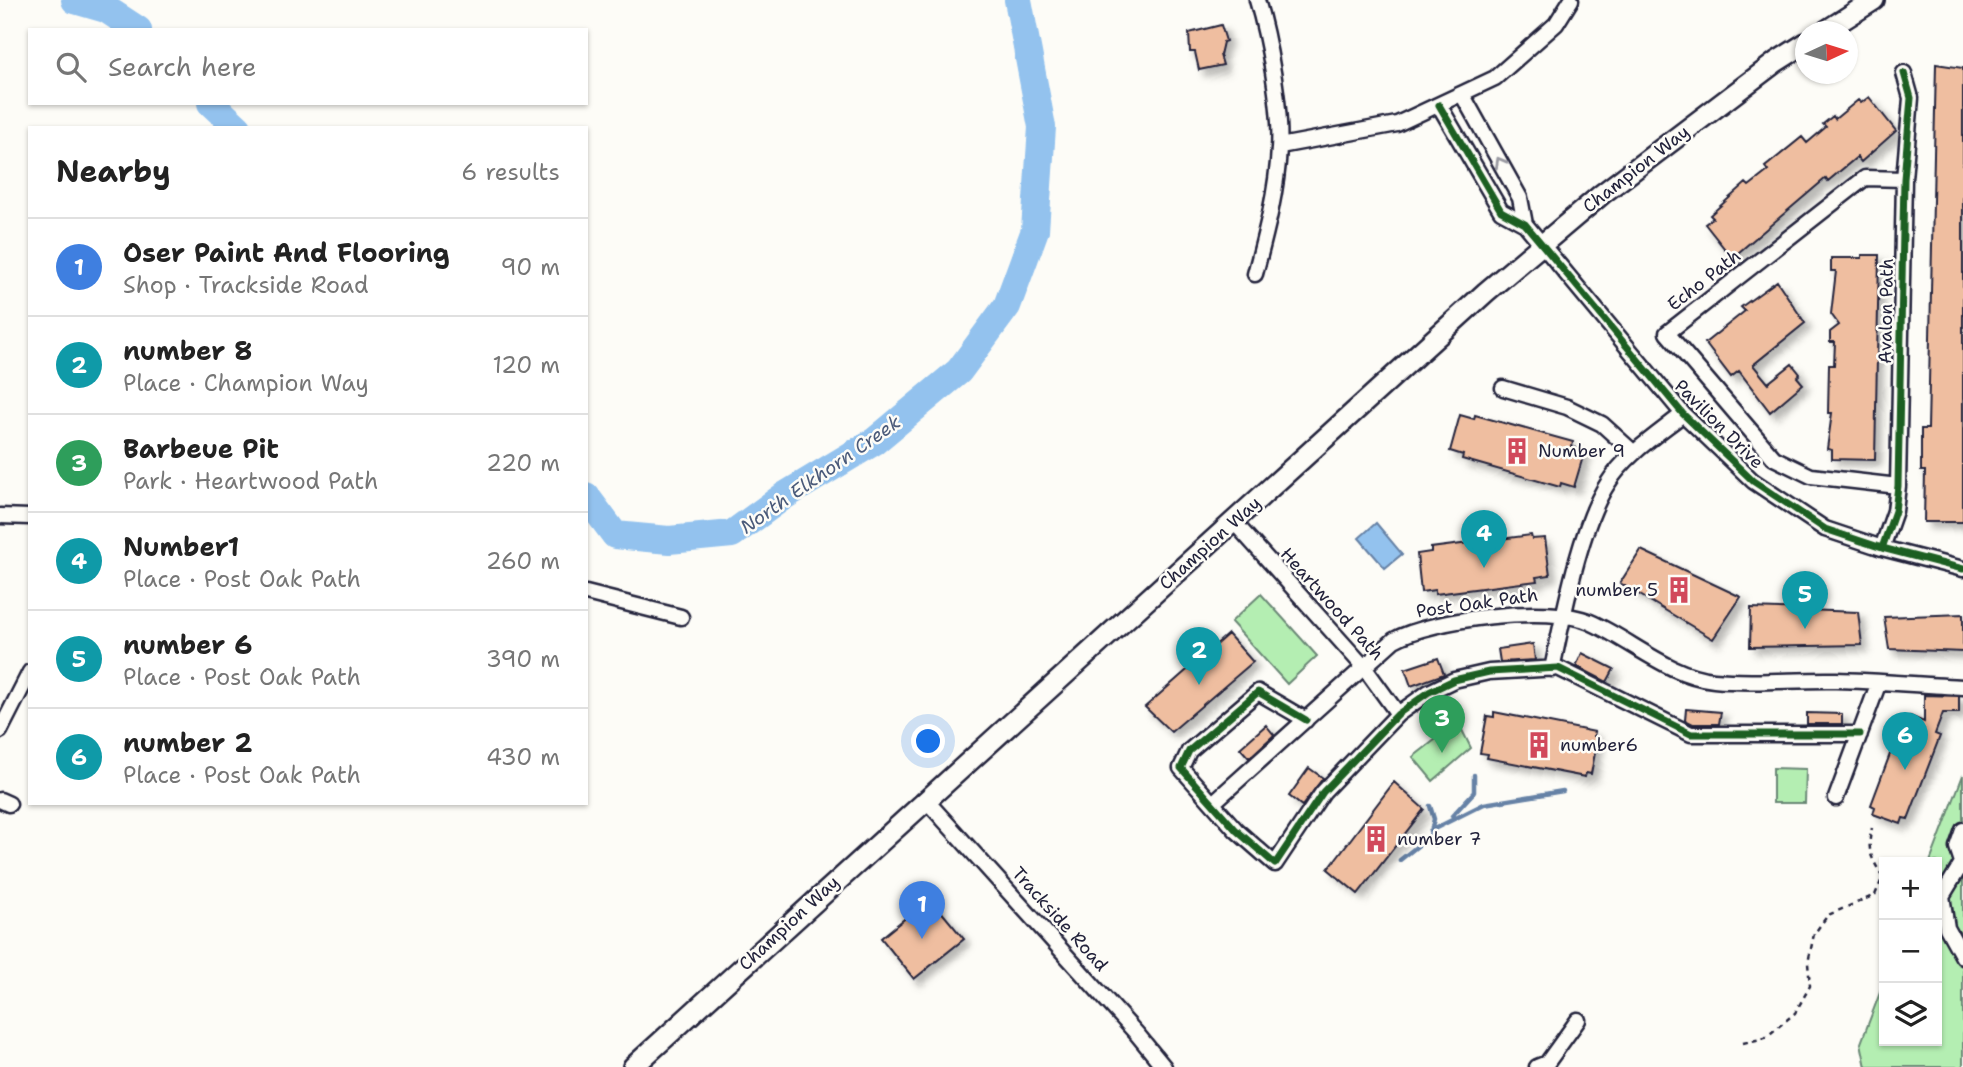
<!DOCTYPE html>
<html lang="en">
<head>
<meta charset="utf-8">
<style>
  :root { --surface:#fff; --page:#f6f6f6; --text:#222; --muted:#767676; --line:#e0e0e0; --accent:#7c3aed }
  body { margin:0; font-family:"Shantell Sans",sans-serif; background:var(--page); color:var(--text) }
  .controls { position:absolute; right:21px; bottom:21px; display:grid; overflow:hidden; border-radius:0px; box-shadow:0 2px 5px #0004 }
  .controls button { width:63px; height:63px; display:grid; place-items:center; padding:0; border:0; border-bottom:2px solid var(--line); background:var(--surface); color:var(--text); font:35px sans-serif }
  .compass { position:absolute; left:1795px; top:21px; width:63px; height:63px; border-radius:50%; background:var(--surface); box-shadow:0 2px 5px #0004; rotate:86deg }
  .you { position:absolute; left:929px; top:742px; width:24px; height:24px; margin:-18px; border:5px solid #fff; border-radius:50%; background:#1a73e8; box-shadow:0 0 0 10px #1a73e833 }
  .badge { display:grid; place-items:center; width:46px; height:46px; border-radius:50%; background:var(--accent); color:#fff; font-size:23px; font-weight:700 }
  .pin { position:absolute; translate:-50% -58px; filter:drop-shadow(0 2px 4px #0008) }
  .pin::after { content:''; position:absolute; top:37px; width:24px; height:21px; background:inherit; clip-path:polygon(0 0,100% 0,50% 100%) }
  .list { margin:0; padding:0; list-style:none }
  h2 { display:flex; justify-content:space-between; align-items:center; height:91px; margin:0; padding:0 28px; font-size:30px }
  h2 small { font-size:23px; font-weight:400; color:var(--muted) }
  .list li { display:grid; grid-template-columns:46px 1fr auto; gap:21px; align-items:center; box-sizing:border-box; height:98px; padding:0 28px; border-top:2px solid var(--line) }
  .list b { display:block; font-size:26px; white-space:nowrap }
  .list p { margin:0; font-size:23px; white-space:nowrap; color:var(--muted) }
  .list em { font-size:23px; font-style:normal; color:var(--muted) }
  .icon { flex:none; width:38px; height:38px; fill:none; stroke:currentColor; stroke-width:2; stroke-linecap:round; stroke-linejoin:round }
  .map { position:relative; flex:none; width:1963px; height:1067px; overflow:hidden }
  .search { position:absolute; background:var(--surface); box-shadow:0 2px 5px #0004; left:28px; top:28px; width:560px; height:77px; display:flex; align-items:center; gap:18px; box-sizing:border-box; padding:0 24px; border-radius:0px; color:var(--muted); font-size:26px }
  .panel { position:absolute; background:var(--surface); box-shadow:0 2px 5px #0004; left:28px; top:126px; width:560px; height:679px; border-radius:0px }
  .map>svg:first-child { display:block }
  .green { fill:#b4eeb2; stroke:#6b8876; stroke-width:2 }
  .water { fill:#93c2ee; stroke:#6682a6; stroke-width:2 }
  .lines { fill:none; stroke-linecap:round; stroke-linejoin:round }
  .stream { stroke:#6682a6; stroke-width:4.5 }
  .river { stroke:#93c2ee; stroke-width:28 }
  .building { fill:#efbea0; stroke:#22223b; stroke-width:2; filter:url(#shadow) }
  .minor-casing { stroke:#22223b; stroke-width:19 }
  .major-casing { stroke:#22223b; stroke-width:24 }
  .path { stroke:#22223b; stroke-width:2.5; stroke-dasharray:5 5; stroke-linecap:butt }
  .minor { stroke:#fdfcf7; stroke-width:14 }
  .major { stroke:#fdfcf7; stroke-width:19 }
  .cycleway-casing { stroke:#fdfcf7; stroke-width:11 }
  .cycleway { stroke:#1b5e20; stroke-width:7 }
  .oneway { stroke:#9a9aa2 }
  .labels { text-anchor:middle; stroke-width:5; stroke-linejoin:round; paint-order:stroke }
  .street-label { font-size:18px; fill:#22223b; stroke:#fdfcf7 }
  .poi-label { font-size:18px; fill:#22223b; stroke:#fdfcf7; text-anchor:start }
  .water-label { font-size:19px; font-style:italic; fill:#4a5a7a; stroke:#fdfcf7 }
</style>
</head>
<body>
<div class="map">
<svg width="1963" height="1067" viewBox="0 0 1963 1067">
  <defs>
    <filter id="shadow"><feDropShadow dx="6" dy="6" stdDeviation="3.5" flood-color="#0004"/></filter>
  </defs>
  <rect width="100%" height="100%" fill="#fdfcf7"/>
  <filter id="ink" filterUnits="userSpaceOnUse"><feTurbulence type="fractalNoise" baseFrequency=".0143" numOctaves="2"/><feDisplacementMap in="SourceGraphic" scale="14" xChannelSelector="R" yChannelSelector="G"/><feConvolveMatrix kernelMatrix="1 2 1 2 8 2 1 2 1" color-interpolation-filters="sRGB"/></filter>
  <g filter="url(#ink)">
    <path class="green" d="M 1261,594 L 1317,656 L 1287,684 L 1231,622 Z
      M 1458,722 L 1471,748 L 1433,781 L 1413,757 Z
      M 1773,768 L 1806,769 L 1805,803 L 1773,803 Z
      M 1963,775 L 1963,1067 L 1866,1067 L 1861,1043 L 1884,982 L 1884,1041 L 1937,1041 L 1937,862 L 1930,862 Z"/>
    <path class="water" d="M 1376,523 L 1402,554 L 1385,568 L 1359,538 Z"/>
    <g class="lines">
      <path class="stream" d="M 1430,806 L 1434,819 L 1430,836 L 1435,845
        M 1452,816 L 1474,792 L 1474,775
        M 1430,831 L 1484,804 L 1563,791
        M 1400,860 L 1430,836"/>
      <path class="river" d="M 75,0 L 106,9 L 138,30
        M 211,103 L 238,128
        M 586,496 L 615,535 L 669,540 L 732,534 L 784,496 L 875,441 L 959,371 L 1007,306 L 1035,230 L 1042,127 L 1018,0"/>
    </g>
    <path class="building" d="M 1221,25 L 1226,41 L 1223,42 L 1220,55 L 1223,65 L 1199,70 L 1195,52 L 1190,52 L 1189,33 Z
      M 1936,64 L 1963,68 L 1963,522 L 1924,522 L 1925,471 L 1921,471 L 1921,429 L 1928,429 Z
      M 1869,97 L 1896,131 L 1861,162 L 1857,157 L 1828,181 L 1826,178 L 1732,258 L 1705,224 L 1713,218 L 1710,215 L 1746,183 L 1749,186 L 1768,171 L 1765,167 L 1802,137 L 1807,143 L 1826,127 L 1823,124 L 1833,116 L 1835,119 L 1858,100 L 1861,103 Z
      M 1862,255 L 1879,255 L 1875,460 L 1832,459 L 1832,450 L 1827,449 L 1832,413 L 1828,413 L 1829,365 L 1834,365 L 1835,342 L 1830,342 L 1830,332 L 1839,325 L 1831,314 L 1836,271 L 1831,271 L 1831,258 L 1862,258 Z
      M 1777,281 L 1805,323 L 1753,365 L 1768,383 L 1792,364 L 1800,374 L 1797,377 L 1803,384 L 1770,412 L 1739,371 L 1731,377 L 1705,343 L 1745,311 L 1741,307 Z
      M 1460,415 L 1474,419 L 1475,415 L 1573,442 L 1572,447 L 1585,450 L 1574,487 L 1561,483 L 1560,487 L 1462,459 L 1463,455 L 1450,451 Z
      M 1531,535 L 1532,539 L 1545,538 L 1550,575 L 1536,577 L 1537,581 L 1435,594 L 1435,590 L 1421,592 L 1417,554 L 1431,552 L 1431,548 Z
      M 1641,550 L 1741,597 L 1713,639 L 1620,583 Z
      M 1751,608 L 1858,612 L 1862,645 L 1750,647 Z
      M 1963,614 L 1963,652 L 1889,649 L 1884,617 Z
      M 1228,634 L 1253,662 L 1171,732 L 1145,707 Z
      M 1533,644 L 1535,660 L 1500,662 L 1498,649 Z
      M 1582,653 L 1614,669 L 1607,682 L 1576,666 Z
      M 1438,658 L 1444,674 L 1411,686 L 1405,669 Z
      M 1924,695 L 1959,696 L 1959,713 L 1943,713 L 1935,734 L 1940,736 L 1908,819 L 1903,818 L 1901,824 L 1873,814 L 1875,807 L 1871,805 L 1902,722 L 1907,723 L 1910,716 L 1924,722 Z
      M 1686,709 L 1721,712 L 1719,724 L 1693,724 L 1685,720 Z
      M 1494,712 L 1595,732 L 1594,736 L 1598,737 L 1591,774 L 1586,773 L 1585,777 L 1487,758 L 1488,754 L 1480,753 L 1487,716 L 1494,717 Z
      M 1807,713 L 1842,714 L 1842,724 L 1807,724 Z
      M 1266,725 L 1274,735 L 1249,758 L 1240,748 Z
      M 1309,768 L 1323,778 L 1302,806 L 1289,796 Z
      M 1394,782 L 1424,809 L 1358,894 L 1328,869 Z
      M 930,898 L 964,939 L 914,979 L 881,938 Z"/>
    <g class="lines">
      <defs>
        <path id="minor" d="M 1462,94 L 1520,198 L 1525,224
          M 1439,105 L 1501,211 L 1525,224 L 1683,414 L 1753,481 L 1825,529 L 1882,548 L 1963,569
          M 1280,146 L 1397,124 L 1495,78 L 1556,24 L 1571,0
          M 1255,274 C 1266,233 1277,191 1279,148 C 1282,111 1268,36 1257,0
          M 1503,388 L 1567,407 L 1602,424 L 1634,453
          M 1898,486 L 1811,476 L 1774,458 L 1667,333 L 1865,178 L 1904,179
          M 0,516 L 30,517
          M 1234,522 L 1364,667 L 1398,714
          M 1882,548 L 1895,511 L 1898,486 L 1904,179 L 1911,98 L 1904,73
          M 586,593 L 681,617
          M 1552,669 C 1563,618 1580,525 1608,483 C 1625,455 1658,434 1683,414
          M 1306,720 L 1258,692 L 1189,751 L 1181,768 L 1236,830 L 1275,864 L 1323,792 L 1398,714 L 1429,692 L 1454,680 L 1489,672 L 1558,668 L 1691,734 L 1860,734
          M 0,731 L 30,672
          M 1836,798 L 1879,682
          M 925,799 L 1137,1034 L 1164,1067
          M 0,800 L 9,804
          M 1214,802 L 1394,640 C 1432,619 1549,604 1590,622 C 1631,640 1669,676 1714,680 C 1754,684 1796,679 1836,680 C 1878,681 1921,685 1963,687
          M 1963,830 L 1957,847 L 1963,865
          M 1962,863 L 1942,896 L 1947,928 L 1963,957
          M 1537,1067 L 1547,1063 L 1578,1020"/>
        <path id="major" d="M 1824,32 L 1874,0
          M 633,1067 L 1486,292 L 1602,194 L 1776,62 L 1806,43"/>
      </defs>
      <use href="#minor" class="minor-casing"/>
      <use href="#major" class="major-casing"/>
      <path class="path" d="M 1743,1043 L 1765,1038 L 1795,1013 L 1810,986 L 1808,963 L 1814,934 L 1828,915 L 1875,895 L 1883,877 C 1872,859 1866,851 1872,828"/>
      <use href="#minor" class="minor"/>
      <use href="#major" class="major"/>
      <defs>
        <path id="cycleway" d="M 1439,105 L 1501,211 L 1525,224 L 1683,414 L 1753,481 L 1825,529 L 1882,548 L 1963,569
          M 1882,548 L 1895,511 L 1898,486 L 1904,179 L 1911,98 L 1904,73
          M 1306,720 L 1258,692 L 1189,751 L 1181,768 L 1236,830 L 1275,864 L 1323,792 L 1398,714 L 1429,692 L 1454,680 L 1489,672 L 1558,668 L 1691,734 L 1860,734"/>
      </defs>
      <use href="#cycleway" class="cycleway-casing"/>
      <use href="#cycleway" class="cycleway"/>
    </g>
    <defs><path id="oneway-chevron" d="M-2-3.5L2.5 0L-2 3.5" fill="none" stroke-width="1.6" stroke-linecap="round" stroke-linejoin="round" transform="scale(1.75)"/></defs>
    <use class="oneway" href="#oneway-chevron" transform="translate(1500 162) rotate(-119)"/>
  </g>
  <defs>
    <symbol id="building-bare" viewBox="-9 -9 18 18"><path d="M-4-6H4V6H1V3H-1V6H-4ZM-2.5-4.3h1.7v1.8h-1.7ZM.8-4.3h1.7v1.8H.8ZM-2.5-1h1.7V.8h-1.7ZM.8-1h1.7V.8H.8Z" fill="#d1495b" stroke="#fdfcf7" stroke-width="2.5" paint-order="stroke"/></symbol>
  </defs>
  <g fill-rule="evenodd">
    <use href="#building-bare" x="1498" y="432" width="38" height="38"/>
    <use href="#building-bare" x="1660" y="571" width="38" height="38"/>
    <use href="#building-bare" x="1520" y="726" width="38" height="38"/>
    <use href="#building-bare" x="1357" y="820" width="38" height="38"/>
  </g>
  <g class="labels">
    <g class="street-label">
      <text transform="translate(1636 169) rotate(-38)" y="6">Champion Way</text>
      <text transform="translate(1704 280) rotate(-38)" y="6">Echo Path</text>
      <text transform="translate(1886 311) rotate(-89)" y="6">Avalon Path</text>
      <text transform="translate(1719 424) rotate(45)" y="6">Pavilion Drive</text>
      <text transform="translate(1210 543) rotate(-42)" y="6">Champion Way</text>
      <text transform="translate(1477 603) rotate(-8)" y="6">Post Oak Path</text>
      <text transform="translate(1332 604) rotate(48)" y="6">Heartwood Path</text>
      <text transform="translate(1060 919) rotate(48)" y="6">Trackside Road</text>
      <text transform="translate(789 923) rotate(-43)" y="6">Champion Way</text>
    </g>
    <g class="poi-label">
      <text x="1538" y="457">Number 9</text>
      <text x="1658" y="596" text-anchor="end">number 5</text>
      <text x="1560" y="751">number6</text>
      <text x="1397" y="845">number 7</text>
    </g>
    <g class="water-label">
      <text transform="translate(820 474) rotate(-35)" y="7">North Elkhorn Creek</text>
    </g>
  </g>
</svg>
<div class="controls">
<button>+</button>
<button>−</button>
<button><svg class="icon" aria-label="layers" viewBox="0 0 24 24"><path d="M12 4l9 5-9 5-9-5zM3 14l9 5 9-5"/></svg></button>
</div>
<svg class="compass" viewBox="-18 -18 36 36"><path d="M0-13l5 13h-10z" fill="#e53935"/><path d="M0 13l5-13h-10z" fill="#767676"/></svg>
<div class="you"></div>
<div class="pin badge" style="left:922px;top:939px;background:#3f7fe0">1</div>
<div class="pin badge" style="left:1199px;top:685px;background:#0f9aa8">2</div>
<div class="pin badge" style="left:1442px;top:753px;background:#2e9e5b">3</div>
<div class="pin badge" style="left:1484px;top:568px;background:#0f9aa8">4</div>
<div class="pin badge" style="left:1805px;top:629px;background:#0f9aa8">5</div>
<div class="pin badge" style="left:1905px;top:770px;background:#0f9aa8">6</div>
<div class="search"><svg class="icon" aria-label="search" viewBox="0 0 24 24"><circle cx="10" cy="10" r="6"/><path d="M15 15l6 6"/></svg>Search here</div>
<section class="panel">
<h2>Nearby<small>6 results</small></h2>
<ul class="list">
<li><span class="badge" style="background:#3f7fe0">1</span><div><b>Oser Paint And Flooring</b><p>Shop · Trackside Road</p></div><em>90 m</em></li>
<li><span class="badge" style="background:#0f9aa8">2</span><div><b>number 8</b><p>Place · Champion Way</p></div><em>120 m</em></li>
<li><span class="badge" style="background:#2e9e5b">3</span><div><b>Barbeue Pit</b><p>Park · Heartwood Path</p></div><em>220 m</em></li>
<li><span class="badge" style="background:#0f9aa8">4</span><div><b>Number1</b><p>Place · Post Oak Path</p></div><em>260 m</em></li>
<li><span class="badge" style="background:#0f9aa8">5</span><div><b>number 6</b><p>Place · Post Oak Path</p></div><em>390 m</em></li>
<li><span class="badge" style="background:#0f9aa8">6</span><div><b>number 2</b><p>Place · Post Oak Path</p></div><em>430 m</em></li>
</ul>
</section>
</div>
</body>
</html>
